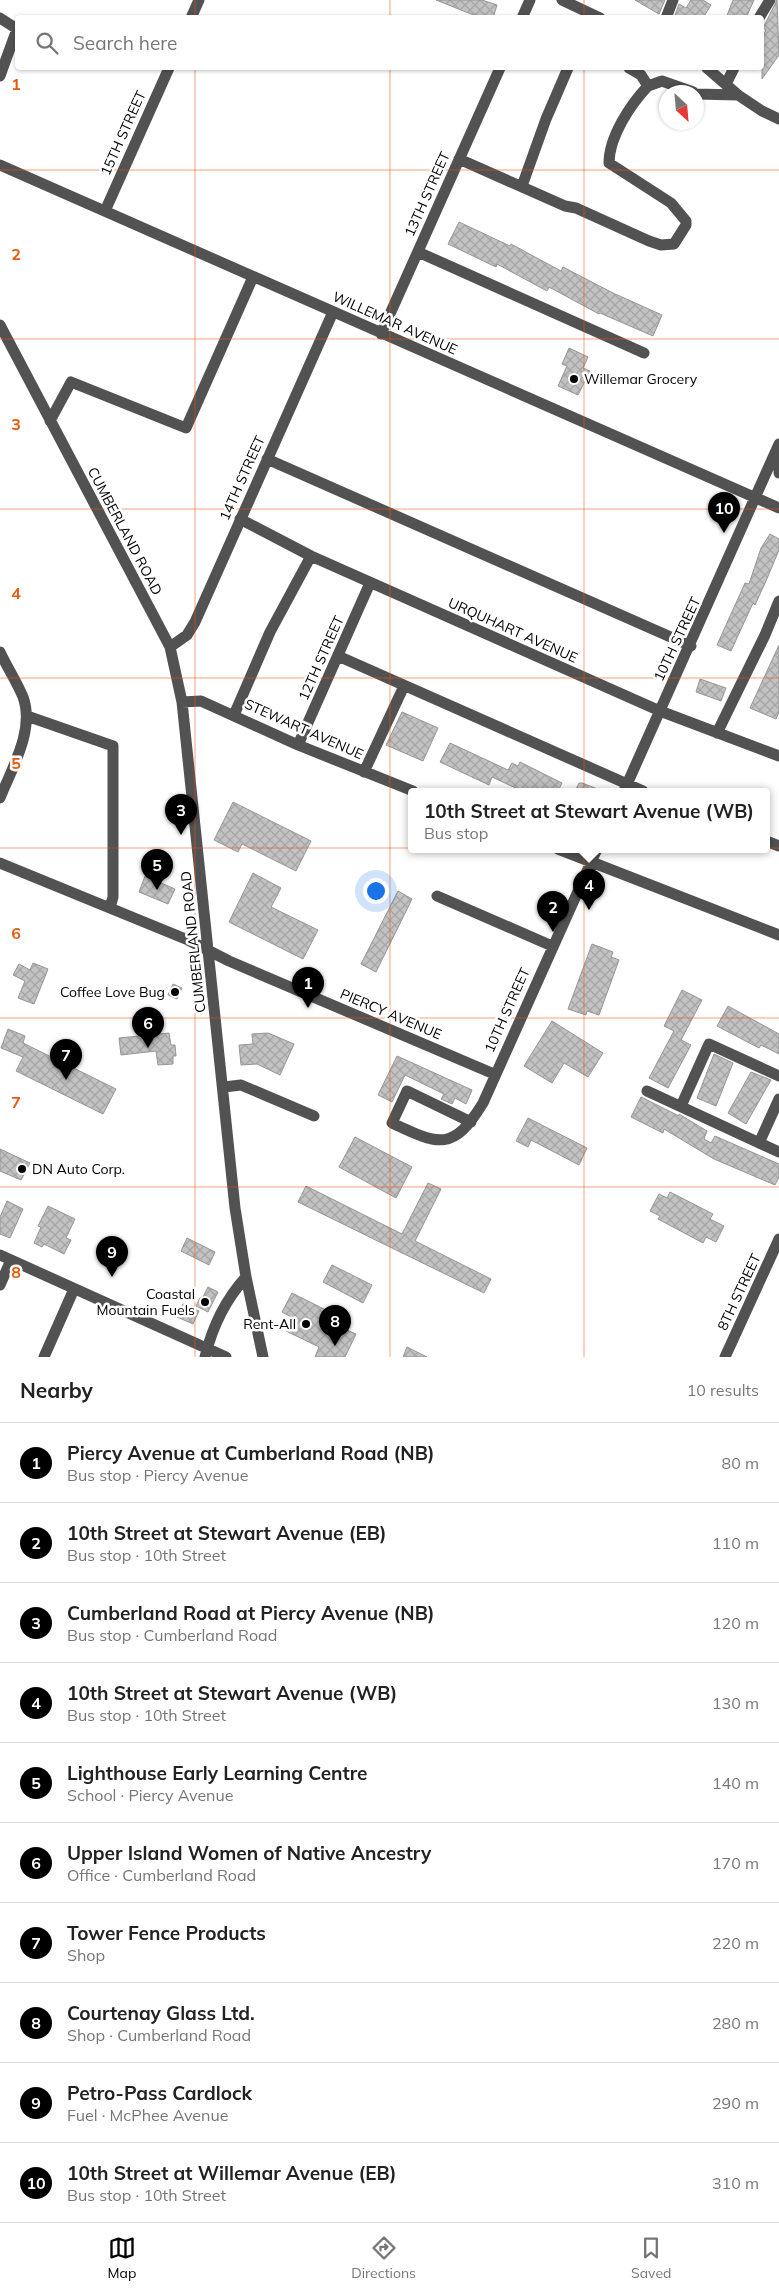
<!DOCTYPE html>
<html lang="en">
<head>
<meta charset="utf-8">
<style>
  :root { --surface:#fff; --page:#f2f2f2; --text:#222; --muted:#767676; --line:#e0e0e0; --accent:#000 }
  body { margin:0; font-family:Mulish,sans-serif; background:var(--page); color:var(--text) }
  .compass { position:absolute; left:659px; top:85px; width:45px; height:45px; border-radius:50%; background:var(--surface); box-shadow:0 1px 4px #0004; rotate:154deg }
  .you { position:absolute; left:375px; top:890px; width:18px; height:18px; margin:-12px; border:4px solid #fff; border-radius:50%; background:#1a73e8; box-shadow:0 0 0 8px #1a73e833 }
  .badge { display:grid; place-items:center; width:32px; height:32px; border-radius:50%; background:var(--accent); color:#fff; font-size:16px; font-weight:700 }
  .pin { position:absolute; translate:-50% -41px; filter:drop-shadow(0 1px 2px #0008) }
  .pin::after { content:''; position:absolute; top:26px; width:18px; height:15px; background:inherit; clip-path:polygon(0 0,100% 0,50% 100%) }
  .popup { position:absolute; left:408px; top:788px; width:362px; height:65px; box-sizing:border-box; display:grid; place-content:center; border-radius:5px; background:var(--surface); filter:drop-shadow(0 1px 4px #0005); font-size:16px; white-space:nowrap; color:var(--muted) }
  .popup b { font-size:19px; color:var(--text) }
  .popup::after { content:''; position:absolute; left:50%; top:100%; margin-left:-10px; border:10px solid transparent; border-top-color:var(--surface) }
  .list { margin:0; padding:0; list-style:none }
  h2 { display:flex; justify-content:space-between; align-items:center; height:65px; margin:0; padding:0 20px; font-size:21px }
  h2 small { font-size:16px; font-weight:400; color:var(--muted) }
  .list li { display:grid; grid-template-columns:32px 1fr auto; gap:15px; align-items:center; box-sizing:border-box; height:80px; padding:0 20px; border-top:1px solid var(--line) }
  .list b { display:block; font-size:19px; white-space:nowrap }
  .list p { margin:0; font-size:16px; white-space:nowrap; color:var(--muted) }
  .list em { font-size:16px; font-style:normal; color:var(--muted) }
  .icon { flex:none; width:28px; height:28px; fill:none; stroke:currentColor; stroke-width:2; stroke-linecap:round; stroke-linejoin:round }
  .map { position:relative; flex:none; width:779px; height:1357px; overflow:hidden }
  .search { position:absolute; background:var(--surface); box-shadow:0 1px 4px #0004; left:15px; right:15px; top:15px; height:55px; display:flex; align-items:center; gap:12px; box-sizing:border-box; padding:0 18px; border-radius:5px; color:var(--muted); font-size:19px }
  .sheet { height:865px; background:var(--surface) }
  nav { display:flex; justify-content:space-around; align-items:center; box-sizing:border-box; height:70px; border-top:1px solid var(--line); background:var(--surface); font-size:14px; color:var(--muted) }
  nav a { display:grid; justify-items:center; gap:2px }
  nav .on { color:var(--accent) }
  .map>svg:first-child { display:block }
  .building { fill:url(#building-cross-hatch); stroke:#969696 }
  .lines { fill:none; stroke-linecap:round; stroke-linejoin:round }
  .minor { stroke:#525252; stroke-width:11 }
  .grid { fill:none; stroke:#e8590c; stroke-width:1; stroke-opacity:0.55 }
  .poi-dot { fill:#000; stroke:#fff; stroke-width:2 }
  .labels { text-anchor:middle; stroke-width:5; stroke-linejoin:round; paint-order:stroke }
  .street-label { font-size:14px; fill:#000; stroke:#fff }
  .poi-label { font-size:14px; fill:#000; stroke:#fff; text-anchor:end }
  .grid-label { font-size:16px; text-anchor:middle; font-weight:bold; fill:#e8590c; stroke:#fff; stroke-width:5; stroke-linejoin:round; paint-order:stroke }
</style>
</head>
<body>
<div class="map">
<svg width="779" height="1357" viewBox="0 0 779 1357">
  <defs>
    <pattern id="building-cross-hatch" width="8" height="8" patternUnits="userSpaceOnUse" patternTransform="scale(1.25)"><rect width="8" height="8" fill="#c2c2c2"/><path d="M0 0l8 8M0 8l8-8" fill="none" stroke="#a5a5a5"/></pattern>
  </defs>
  <rect width="100%" height="100%" fill="#fff"/>
  <path class="building" d="M 436,0 L 482,0 L 497,5 L 493,18 L 481,18 Z
    M 635,0 L 665,0 L 659,14 Z
    M 691,0 L 703,0 L 711,5 L 703,18 L 674,18 L 679,4 L 686,8 Z
    M 733,0 L 754,0 L 746,18 L 726,18 Z
    M 777,0 L 779,55 L 762,79 L 762,37 L 766,30 L 763,28 Z
    M 459,222 L 510,246 L 511,244 L 561,271 L 563,267 L 613,293 L 662,315 L 653,336 L 600,313 L 599,314 L 549,287 L 547,291 L 497,264 L 496,267 L 448,244 Z
    M 569,348 L 588,357 L 583,368 L 590,371 L 578,395 L 558,386 L 567,366 L 562,364 Z
    M 770,534 L 779,539 L 779,550 L 766,581 L 755,605 L 753,603 L 731,651 L 717,645 L 745,583 L 749,584 L 761,548 Z
    M 779,645 L 779,712 L 776,719 L 750,708 Z
    M 700,679 L 726,688 L 721,701 L 696,692 Z
    M 402,712 L 438,728 L 423,761 L 386,745 Z
    M 450,743 L 508,770 L 512,763 L 518,766 L 520,762 L 562,783 L 558,791 L 522,791 L 492,777 L 489,785 L 440,762 Z
    M 579,783 L 582,783 L 603,791 L 575,791 Z
    M 233,802 L 311,841 L 296,871 L 242,844 L 238,852 L 214,840 Z
    M 253,873 L 281,888 L 271,907 L 318,930 L 303,959 L 229,922 Z
    M 145,876 L 175,889 L 168,904 L 139,892 Z
    M 398,891 L 412,899 L 376,972 L 361,964 Z
    M 592,944 L 613,952 L 611,957 L 619,960 L 599,1015 L 587,1011 L 586,1015 L 568,1009 Z
    M 33,963 L 48,969 L 34,1004 L 18,998 L 25,981 L 13,975 L 19,964 L 30,970 Z
    M 173,984 L 182,988 L 177,999 L 168,995 Z
    M 682,990 L 702,1000 L 681,1040 L 691,1045 L 668,1088 L 649,1078 L 674,1031 L 664,1026 Z
    M 728,1006 L 779,1034 L 779,1054 L 761,1045 L 759,1048 L 717,1026 Z
    M 552,1021 L 603,1053 L 588,1077 L 564,1063 L 552,1083 L 524,1066 Z
    M 8,1029 L 25,1036 L 23,1043 L 116,1089 L 103,1114 L 16,1071 L 23,1057 L 1,1048 Z
    M 169,1033 L 171,1045 L 175,1045 L 176,1056 L 173,1056 L 173,1064 L 158,1065 L 156,1051 L 121,1055 L 119,1038 Z
    M 268,1033 L 294,1044 L 280,1075 L 257,1064 L 241,1065 L 239,1045 L 253,1044 L 252,1034 Z
    M 714,1054 L 733,1063 L 716,1106 L 697,1098 Z
    M 397,1056 L 472,1090 L 466,1104 L 455,1098 L 452,1104 L 441,1099 L 444,1094 L 405,1075 L 392,1102 L 378,1095 Z
    M 751,1072 L 771,1080 L 746,1124 L 728,1113 Z
    M 641,1097 L 679,1116 L 679,1114 L 707,1131 L 704,1139 L 711,1143 L 715,1136 L 779,1164 L 779,1177 L 775,1185 L 714,1159 L 664,1129 L 663,1133 L 631,1117 Z
    M 528,1118 L 587,1148 L 579,1165 L 531,1140 L 528,1147 L 516,1141 Z
    M 355,1137 L 412,1167 L 396,1198 L 339,1167 Z
    M 0,1149 L 30,1163 L 21,1180 L 0,1171 Z
    M 428,1183 L 441,1189 L 415,1241 L 491,1279 L 484,1293 L 298,1202 L 306,1186 L 402,1234 Z
    M 670,1192 L 713,1214 L 710,1219 L 724,1226 L 716,1242 L 706,1237 L 703,1243 L 658,1219 L 660,1216 L 650,1211 L 659,1194 L 667,1198 Z
    M 7,1201 L 23,1209 L 10,1238 L 0,1234 L 0,1217 Z
    M 48,1206 L 75,1219 L 66,1238 L 71,1240 L 64,1254 L 44,1244 L 42,1247 L 34,1243 L 41,1227 L 38,1226 Z
    M 187,1238 L 215,1252 L 209,1265 L 181,1251 Z
    M 332,1265 L 372,1285 L 363,1303 L 323,1282 Z
    M 208,1287 L 218,1292 L 208,1312 L 196,1306 L 200,1298 L 202,1299 Z
    M 292,1293 L 328,1311 L 324,1320 L 356,1334 L 345,1357 L 315,1357 L 319,1347 L 286,1331 L 293,1318 L 282,1312 Z
    M 183,1304 L 199,1311 L 193,1324 L 177,1317 Z
    M 407,1347 L 427,1357 L 403,1357 Z"/>
  <g class="lines">
    <path class="minor" d="M 562,0 L 600,18
      M 0,18 L 17,29 L 0,76
      M 191,18 L 199,0
      M 522,18 L 530,0
      M 666,18 L 673,0
      M 759,18 L 770,0
      M 707,68 L 738,95 L 762,111 L 779,119
      M 726,84 L 734,68
      M 648,86 L 662,81 L 693,92
      M 696,94 L 738,95
      M 459,159 L 565,206 L 576,208 L 649,241 L 661,245 L 674,244 L 686,225 L 686,221 L 671,203 L 609,163 C 609,137 630,105 648,86 L 641,75 L 629,68
      M 0,165 L 779,508
      M 522,186 L 546,119 L 568,68
      M 105,211 L 169,68
      M 418,252 L 644,353
      M 0,325 L 170,647 L 182,702 L 235,1208 L 246,1277 L 263,1357
      M 381,334 L 500,68
      M 50,421 L 71,382 L 186,428 L 253,277
      M 779,458 L 779,473
      M 267,459 L 691,646
      M 240,519 L 311,556 L 660,711 L 779,756
      M 170,647 L 187,635 L 195,622 L 333,312
      M 0,652 C 7,667 17,682 23,697 C 35,730 12,768 0,798
      M 338,656 L 643,791
      M 182,702 L 201,701 L 298,745 L 413,791
      M 234,715 L 270,632 L 311,556
      M 27,716 L 113,746 L 113,897 L 110,908
      M 717,733 L 765,635 L 779,601
      M 298,745 L 370,583
      M 364,772 L 404,686
      M 624,791 L 779,444
      M 766,841 L 779,846
      M 558,849 L 779,935
      M 0,863 L 188,940 L 229,961 L 494,1074
      M 437,896 L 552,946
      M 224,1087 L 241,1085 L 314,1116
      M 647,1091 L 779,1152
      M 681,1106 L 709,1044 L 779,1076
      M 471,1122 L 407,1091 L 392,1123 C 439,1145 453,1152 483,1103 L 597,849
      M 759,1143 L 779,1099
      M 0,1255 L 226,1357
      M 0,1285 L 11,1260
      M 44,1357 L 74,1289
      M 205,1357 C 212,1328 226,1299 246,1277
      M 725,1357 L 779,1239"/>
  </g>
  <path class="grid" d="M 195,0 L 195,18M 390,0 L 390,18M 584,0 L 584,18M 195,68 L 195,1357M 390,68 L 390,1357M 584,68 L 584,1357M 0,170 L 779,170M 0,339 L 779,339M 0,509 L 779,509M 0,678 L 779,678M 0,848 L 779,848M 0,1018 L 779,1018M 0,1187 L 779,1187"/>
  <g class="poi-dot">
    <circle cx="574" cy="379" r="5"/>
    <circle cx="175" cy="992" r="5"/>
    <circle cx="22" cy="1169" r="5"/>
    <circle cx="205" cy="1302" r="5"/>
    <circle cx="306" cy="1324" r="5"/>
  </g>
  <g class="labels">
    <g class="street-label">
      <text transform="translate(123 133) rotate(-66)" y="5">15TH STREET</text>
      <text transform="translate(427 194) rotate(-66)" y="5">13TH STREET</text>
      <text transform="translate(395 323) rotate(24)" y="5">WILLEMAR AVENUE</text>
      <text transform="translate(242 478) rotate(-66)" y="5">14TH STREET</text>
      <text transform="translate(125 531) rotate(62)" y="5">CUMBERLAND ROAD</text>
      <text transform="translate(513 630) rotate(24)" y="5">URQUHART AVENUE</text>
      <text transform="translate(677 639) rotate(-65)" y="5">10TH STREET</text>
      <text transform="translate(321 658) rotate(-66)" y="5">12TH STREET</text>
      <text transform="translate(304 729) rotate(24)" y="5">STEWART AVENUE</text>
      <text transform="translate(193 942) rotate(-96)" y="5">CUMBERLAND ROAD</text>
      <text transform="translate(507 1010) rotate(-66)" y="5">10TH STREET</text>
      <text transform="translate(391 1014) rotate(23)" y="5">PIERCY AVENUE</text>
      <text transform="translate(739 1292) rotate(-65)" y="5">8TH STREET</text>
    </g>
    <g class="poi-label">
      <text x="584" y="384" text-anchor="start">Willemar Grocery</text>
      <text x="165" y="997">Coffee Love Bug</text>
      <text x="32" y="1174" text-anchor="start">DN Auto Corp.</text>
      <text x="195" y="1299">Coastal<tspan x="195" dy="16">Mountain Fuels</tspan></text>
      <text x="296" y="1329">Rent-All</text>
    </g>
  </g>
  <g class="grid-label">
    <text x="16" y="90">1</text>
    <text x="16" y="260">2</text>
    <text x="16" y="430">3</text>
    <text x="16" y="599">4</text>
    <text x="16" y="769">5</text>
    <text x="16" y="939">6</text>
    <text x="16" y="1108">7</text>
    <text x="16" y="1278">8</text>
  </g>
</svg>
<svg class="compass" viewBox="-18 -18 36 36"><path d="M0-13l5 13h-10z" fill="#e53935"/><path d="M0 13l5-13h-10z" fill="#767676"/></svg>
<div class="you"></div>
<div class="pin badge" style="left:308px;top:1008px">1</div>
<div class="pin badge" style="left:553px;top:932px">2</div>
<div class="pin badge" style="left:181px;top:835px">3</div>
<div class="pin badge" style="left:589px;top:910px">4</div>
<div class="popup"><b>10th Street at Stewart Avenue (WB)</b>Bus stop</div>
<div class="pin badge" style="left:157px;top:890px">5</div>
<div class="pin badge" style="left:148px;top:1048px">6</div>
<div class="pin badge" style="left:66px;top:1080px">7</div>
<div class="pin badge" style="left:335px;top:1346px">8</div>
<div class="pin badge" style="left:112px;top:1277px">9</div>
<div class="pin badge" style="left:724px;top:533px">10</div>
<div class="search"><svg class="icon" aria-label="search" viewBox="0 0 24 24"><circle cx="10" cy="10" r="6"/><path d="M15 15l6 6"/></svg>Search here</div>
</div>
<section class="sheet">
<h2>Nearby<small>10 results</small></h2>
<ul class="list">
<li><span class="badge">1</span><div><b>Piercy Avenue at Cumberland Road (NB)</b><p>Bus stop · Piercy Avenue</p></div><em>80 m</em></li>
<li><span class="badge">2</span><div><b>10th Street at Stewart Avenue (EB)</b><p>Bus stop · 10th Street</p></div><em>110 m</em></li>
<li><span class="badge">3</span><div><b>Cumberland Road at Piercy Avenue (NB)</b><p>Bus stop · Cumberland Road</p></div><em>120 m</em></li>
<li><span class="badge">4</span><div><b>10th Street at Stewart Avenue (WB)</b><p>Bus stop · 10th Street</p></div><em>130 m</em></li>
<li><span class="badge">5</span><div><b>Lighthouse Early Learning Centre</b><p>School · Piercy Avenue</p></div><em>140 m</em></li>
<li><span class="badge">6</span><div><b>Upper Island Women of Native Ancestry</b><p>Office · Cumberland Road</p></div><em>170 m</em></li>
<li><span class="badge">7</span><div><b>Tower Fence Products</b><p>Shop</p></div><em>220 m</em></li>
<li><span class="badge">8</span><div><b>Courtenay Glass Ltd.</b><p>Shop · Cumberland Road</p></div><em>280 m</em></li>
<li><span class="badge">9</span><div><b>Petro-Pass Cardlock</b><p>Fuel · McPhee Avenue</p></div><em>290 m</em></li>
<li><span class="badge">10</span><div><b>10th Street at Willemar Avenue (EB)</b><p>Bus stop · 10th Street</p></div><em>310 m</em></li>
</ul>
</section>
<nav>
<a class="on"><svg class="icon" aria-label="map" viewBox="0 0 24 24"><path d="M3 6l6-2 6 2 6-2v14l-6 2-6-2-6 2zM9 4v14M15 6v14"/></svg>Map</a>
<a><svg class="icon" aria-label="directions" viewBox="0 0 24 24"><path d="M12 3l9 9-9 9-9-9zM9 14v-3h6M13 9l2 2-2 2"/></svg>Directions</a>
<a><svg class="icon" aria-label="saved" viewBox="0 0 24 24"><path d="M7 4h10v16l-5-4-5 4z"/></svg>Saved</a>
</nav>
</body>
</html>
